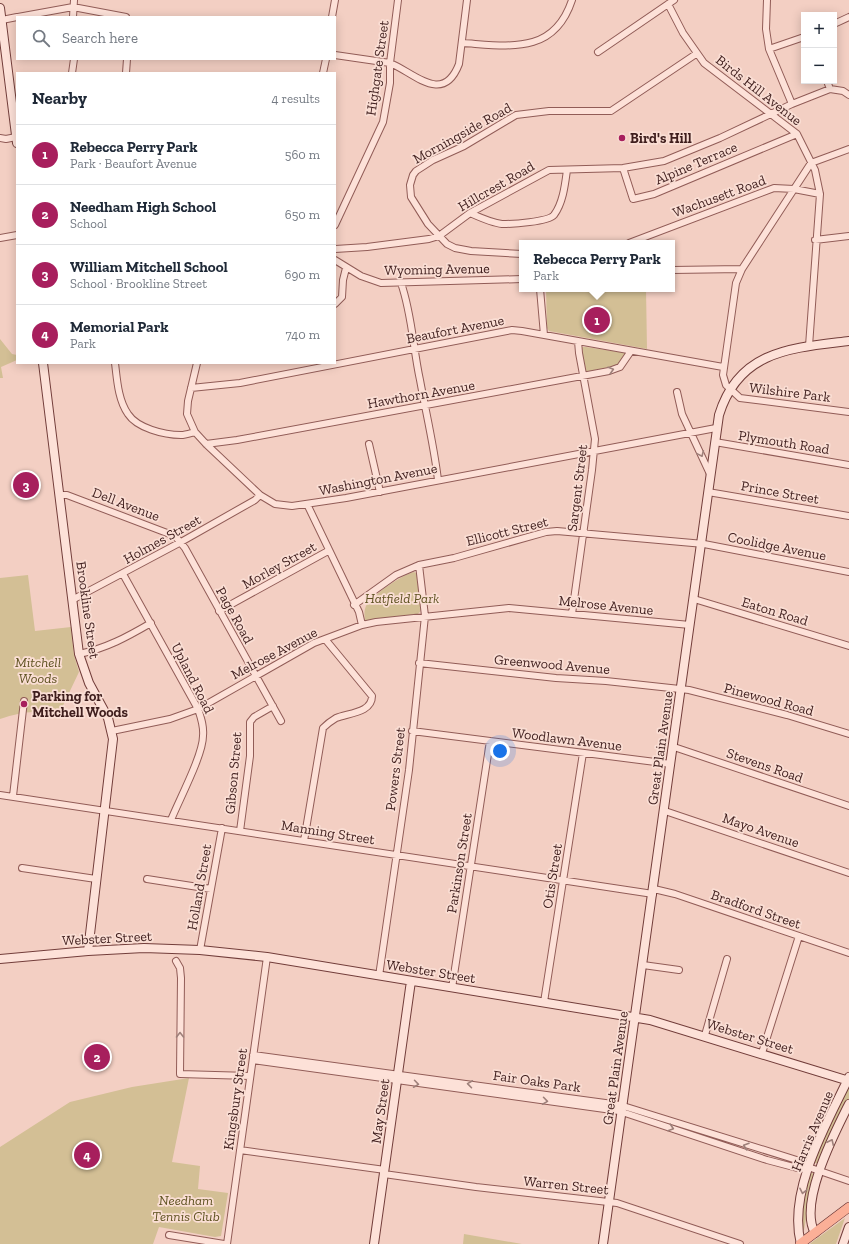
<!DOCTYPE html>
<html lang="en">
<head>
<meta charset="utf-8">
<style>
  :root { --surface:#fff; --page:#f6f6f7; --text:#1f2937; --muted:#747a83; --line:#e0e1e3; --accent:#a71f5d }
  body { margin:0; font-family:"Zilla Slab",serif; background:var(--page); color:var(--text) }
  .controls { position:absolute; right:12px; top:12px; display:grid; overflow:hidden; border-radius:0px; box-shadow:0 2px 10px #0003 }
  .controls button { width:36px; height:36px; display:grid; place-items:center; padding:0; border:0; border-bottom:1px solid var(--line); background:var(--surface); color:var(--text); font:20px sans-serif }
  .you { position:absolute; left:500px; top:751px; width:14px; height:14px; margin:-10px; border:3px solid #fff; border-radius:50%; background:#1a73e8; box-shadow:0 0 0 6px #1a73e833 }
  .badge { display:grid; place-items:center; width:26px; height:26px; border-radius:50%; background:var(--accent); color:#fff; font-size:13px; font-weight:700 }
  .pin { position:absolute; translate:-50% -50%; border:2px solid #fff; box-shadow:0 1px 4px #0006 }
  .popup { position:absolute; left:519px; top:240px; width:156px; height:52px; box-sizing:border-box; display:grid; place-content:center; border-radius:0px; background:var(--surface); filter:drop-shadow(0 1px 3px #0005); font-size:13px; white-space:nowrap; color:var(--muted) }
  .popup b { font-size:15px; color:var(--text) }
  .popup::after { content:''; position:absolute; left:50%; top:100%; margin-left:-8px; border:8px solid transparent; border-top-color:var(--surface) }
  .list { margin:0; padding:0; list-style:none }
  h2 { display:flex; justify-content:space-between; align-items:center; height:52px; margin:0; padding:0 16px; font-size:17px }
  h2 small { font-size:13px; font-weight:400; color:var(--muted) }
  .list li { display:grid; grid-template-columns:26px 1fr auto; gap:12px; align-items:center; box-sizing:border-box; height:60px; padding:0 16px; border-top:1px solid var(--line) }
  .list b { display:block; font-size:15px; white-space:nowrap }
  .list p { margin:0; font-size:13px; white-space:nowrap; color:var(--muted) }
  .list em { font-size:13px; font-style:normal; color:var(--muted) }
  .icon { flex:none; width:22px; height:22px; fill:none; stroke:currentColor; stroke-width:2; stroke-linecap:round; stroke-linejoin:round }
  .map { position:relative; flex:none; width:849px; height:1244px; overflow:hidden }
  .search { position:absolute; background:var(--surface); box-shadow:0 2px 10px #0003; left:16px; top:16px; width:320px; height:44px; display:flex; align-items:center; gap:10px; box-sizing:border-box; padding:0 14px; border-radius:0px; color:var(--muted); font-size:15px }
  .panel { position:absolute; background:var(--surface); box-shadow:0 2px 10px #0003; left:16px; top:72px; width:320px; height:292px; border-radius:0px }
  .map>svg:first-child { display:block }
  .green { fill:#d3bf95 }
  .lines { fill:none; stroke-linecap:round; stroke-linejoin:round }
  .street-casing { stroke:#915c57; stroke-width:8 }
  .secondary-casing { stroke:#723d3a; stroke-width:10 }
  .primary-casing { stroke:#5e2c2c; stroke-width:10 }
  .street { stroke:#fde1d8; stroke-width:6 }
  .secondary { stroke:#fde1d8; stroke-width:8 }
  .primary { stroke:#fbaf97; stroke-width:9 }
  .oneway { stroke:#9e807a }
  .poi-dot { fill:#a71f5d; stroke:#faded4; stroke-width:1.5 }
  .labels { text-anchor:middle; stroke-width:3.5; stroke-linejoin:round; paint-order:stroke }
  .street-label { font-size:14px; fill:#3f1e1d; stroke:#faded4 }
  .poi-label { font-size:14px; font-weight:bold; fill:#3f1e1d; stroke:#faded4; text-anchor:start }
  .park-label { font-size:14px; font-style:italic; fill:#5e5221; stroke:#faded4 }
</style>
</head>
<body>
<div class="map">
<svg width="849" height="1244" viewBox="0 0 849 1244">
  <rect width="100%" height="100%" fill="#f3cfc3"/>
  <path class="green" d="M 546,289 L 646,289 L 647,349 L 549,331 L 547,328 Z
    M 0,339 L 12,354 L 17,355 L 17,360 L 1,367 L 3,378 L 0,378 Z
    M 582,347 L 586,347 L 626,353 L 619,365 L 585,372 Z
    M 414,572 L 418,574 C 419,585 427,606 418,614 L 370,621 L 365,620 C 364,615 364,609 367,604 C 374,594 402,575 414,572 Z
    M 28,575 L 35,631 L 71,627 L 74,655 L 79,672 L 58,716 C 35,709 22,712 0,719 L 0,578 Z
    M 189,1078 L 172,1162 L 200,1166 L 198,1189 L 228,1193 L 221,1236 L 215,1237 L 159,1227 L 153,1244 L 0,1244 L 0,1147 L 70,1102 L 132,1087 Z
    M 849,1087 L 849,1099 L 819,1163 L 815,1163 L 814,1161 L 818,1150 Z
    M 812,1173 L 814,1174 L 804,1230 L 802,1229 C 799,1212 805,1192 809,1175 Z
    M 845,1218 L 836,1244 L 810,1244 L 812,1242 Z
    M 464,1234 L 522,1244 L 463,1244 Z"/>
  <g class="lines">
    <defs>
      <path id="street" d="M 767,0 L 766,29 L 769,49 L 792,104
        M 668,4 L 683,33 L 704,63 L 797,134 L 815,170 L 820,194 L 809,346
        M 18,17 L 73,7 L 126,17
        M 73,17 L 74,0
        M 332,17 L 335,0
        M 2,20 L 17,17
        M 834,24 L 849,17
        M 463,43 C 509,46 554,55 572,0
        M 769,49 L 804,37
        M 598,52 L 674,0
        M 335,55 L 390,63 C 413,72 443,106 459,64 L 467,0
        M 72,73 L 74,59
        M 126,73 L 127,59
        M 323,73 L 326,59
        M 827,81 L 830,89
        M 0,138 L 6,139 L 16,137
        M 849,149 L 811,163 L 742,269 L 736,283 L 723,375 L 726,385 L 740,398 L 849,412
        M 623,168 L 633,199 L 654,194 L 797,134
        M 470,213 C 479,217 492,223 502,224 C 512,224 548,222 554,215 C 563,203 565,185 567,170
        M 335,225 L 383,122 L 390,83 L 390,63 L 398,0
        M 0,238 L 17,235
        M 815,240 L 849,236
        M 629,243 L 774,188 L 794,189 L 820,194
        M 335,249 L 367,247 L 429,239 L 439,236 L 470,213 L 549,170 L 623,168 L 664,161 L 720,138 L 792,104 L 830,89 L 843,91 L 849,95
        M 522,254 L 471,251 L 455,248 L 447,244 L 428,224 L 411,197 L 410,185 L 413,175 L 416,171 L 433,160 L 464,146 L 516,115 L 549,111 L 611,111 L 696,54
        M 335,260 L 361,276 L 381,283 L 522,279
        M 672,270 L 742,269
        M 401,283 C 412,314 413,348 420,380 C 426,413 434,446 438,480
        M 540,289 L 544,335
        M 335,304 L 342,297 L 343,280 L 346,268
        M 115,363 C 117,379 118,400 128,414 C 137,428 164,435 181,435 C 185,435 191,433 195,432 L 206,444 L 260,495 L 275,504 L 292,506 L 346,498 L 716,428
        M 191,388 L 240,383 L 512,330 L 522,331 L 723,367
        M 677,392 L 682,414 L 710,474
        M 195,432 L 187,414 L 188,401 L 197,363
        M 715,442 L 849,465
        M 206,444 L 237,440 L 609,371 L 620,367 L 631,351
        M 369,444 L 380,492
        M 708,492 L 849,516
        M 60,495 L 67,495 L 175,536 L 185,548 L 281,721
        M 307,504 L 359,612 L 362,625
        M 123,574 L 198,709 C 201,718 204,726 203,736 C 203,755 179,800 171,820
        M 694,599 L 849,646
        M 72,600 L 181,542 L 255,500 L 260,495
        M 354,605 L 396,575 L 419,565 L 454,558 L 546,532 L 557,531 L 704,544 L 849,572
        M 219,611 L 328,551
        M 572,614 L 592,470 L 595,439 L 579,353 L 578,341
        M 79,654 C 107,648 127,637 151,623
        M 419,663 L 556,678 L 606,681 L 689,690 L 787,715 L 849,734
        M 112,731 L 170,719 L 198,709 L 314,643 L 362,625 L 376,622 L 509,608 L 690,625
        M 412,731 L 671,764
        M 674,747 L 849,806
        M 0,795 L 653,894
        M 13,796 L 24,701
        M 665,811 L 849,873
        M 240,831 L 250,756 L 250,722 L 254,717 L 273,706
        M 304,841 L 323,728 C 327,724 331,721 336,718 C 348,713 372,713 372,696 L 325,639
        M 22,868 L 96,879
        M 147,879 L 211,889
        M 654,889 L 675,894 L 849,953
        M 200,950 L 222,828
        M 176,961 L 180,968 L 181,978 L 180,1074 L 250,1076
        M 643,965 L 679,970
        M 379,976 L 409,770 L 425,616 L 419,565
        M 452,988 L 490,741
        M 544,1002 L 583,753
        M 705,1035 L 727,959
        M 762,1053 L 799,936
        M 253,1055 L 620,1105 L 803,1162 L 808,1167 L 849,1181
        M 253,1060 L 619,1111 L 767,1160 L 801,1169 L 808,1167
        M 240,1150 L 385,1170
        M 384,1174 L 476,1187 L 617,1203 L 740,1244
        M 169,1235 L 224,1244
        M 227,1244 L 267,957"/>
      <path id="secondary" d="M 0,8 L 17,143
        M 43,363 L 79,654 L 89,683 L 108,718 L 113,739 L 88,951
        M 0,959 L 88,951 L 144,948 L 200,950 L 267,957 L 650,1020 L 849,1081
        M 815,1233 C 798,1203 835,1132 849,1104
        M 374,1244 L 411,981
        M 603,1244 L 719,415 C 739,350 792,348 849,341
        M 801,1244 C 787,1191 827,1123 849,1077
        M 843,1244 L 849,1227"/>
      <path id="primary" d="M 800,1244 L 849,1207"/>
    </defs>
    <use href="#street" class="street-casing"/>
    <use href="#secondary" class="secondary-casing"/>
    <use href="#primary" class="primary-casing"/>
    <use href="#street" class="street"/>
    <use href="#secondary" class="secondary"/>
    <use href="#primary" class="primary"/>
  </g>
  <defs><path id="oneway-chevron" d="M-2-3.5L2.5 0L-2 3.5" fill="none" stroke-width="1.6" stroke-linecap="round" stroke-linejoin="round"/></defs>
  <g class="oneway">
    <use href="#oneway-chevron" transform="translate(611 370) rotate(-16)"/>
    <use href="#oneway-chevron" transform="translate(701 454) rotate(66)"/>
    <use href="#oneway-chevron" transform="translate(180 1035) rotate(-90)"/>
    <use href="#oneway-chevron" transform="translate(416 1084) rotate(8)"/>
    <use href="#oneway-chevron" transform="translate(470 1084) rotate(-172)"/>
    <use href="#oneway-chevron" transform="translate(545 1101) rotate(8)"/>
    <use href="#oneway-chevron" transform="translate(671 1128) rotate(18)"/>
    <use href="#oneway-chevron" transform="translate(831 1142) rotate(-65)"/>
    <use href="#oneway-chevron" transform="translate(746 1146) rotate(-162)"/>
    <use href="#oneway-chevron" transform="translate(803 1191) rotate(102)"/>
  </g>
  <g class="poi-dot">
    <circle cx="622" cy="138" r="4"/>
    <circle cx="24" cy="704" r="4"/>
  </g>
  <g class="labels">
    <g class="street-label">
      <text transform="translate(377 68) rotate(-82)" y="5">Highgate Street</text>
      <text transform="translate(759 90) rotate(38)" y="5">Birds Hill Avenue</text>
      <text transform="translate(462 133) rotate(-29)" y="5">Morningside Road</text>
      <text transform="translate(696 163) rotate(-23)" y="5">Alpine Terrace</text>
      <text transform="translate(496 186) rotate(-30)" y="5">Hillcrest Road</text>
      <text transform="translate(719 196) rotate(-20)" y="5">Wachusett Road</text>
      <text transform="translate(437 269) rotate(-1)" y="5">Wyoming Avenue</text>
      <text transform="translate(455 329) rotate(-11)" y="5">Beaufort Avenue</text>
      <text transform="translate(790 392) rotate(7)" y="5">Wilshire Park</text>
      <text transform="translate(421 394) rotate(-10)" y="5">Hawthorn Avenue</text>
      <text transform="translate(784 442) rotate(9)" y="5">Plymouth Road</text>
      <text transform="translate(378 479) rotate(-11)" y="5">Washington Avenue</text>
      <text transform="translate(577 488) rotate(-83)" y="5">Sargent Street</text>
      <text transform="translate(780 492) rotate(10)" y="5">Prince Street</text>
      <text transform="translate(126 504) rotate(21)" y="5">Dell Avenue</text>
      <text transform="translate(507 531) rotate(-14)" y="5">Ellicott Street</text>
      <text transform="translate(162 539) rotate(-29)" y="5">Holmes Street</text>
      <text transform="translate(777 546) rotate(11)" y="5">Coolidge Avenue</text>
      <text transform="translate(279 565) rotate(-29)" y="5">Morley Street</text>
      <text transform="translate(606 605) rotate(6)" y="5">Melrose Avenue</text>
      <text transform="translate(88 610) rotate(82)" y="5">Brookline Street</text>
      <text transform="translate(775 611) rotate(17)" y="5">Eaton Road</text>
      <text transform="translate(235 615) rotate(61)" y="5">Page Road</text>
      <text transform="translate(274 653) rotate(-28)" y="5">Melrose Avenue</text>
      <text transform="translate(552 664) rotate(5)" y="5">Greenwood Avenue</text>
      <text transform="translate(193 678) rotate(63)" y="5">Upland Road</text>
      <text transform="translate(769 699) rotate(15)" y="5">Pinewood Road</text>
      <text transform="translate(567 739) rotate(7)" y="5">Woodlawn Avenue</text>
      <text transform="translate(660 748) rotate(-82)" y="5">Great Plain Avenue</text>
      <text transform="translate(765 765) rotate(19)" y="5">Stevens Road</text>
      <text transform="translate(395 769) rotate(-83)" y="5">Powers Street</text>
      <text transform="translate(233 773) rotate(-85)" y="5">Gibson Street</text>
      <text transform="translate(761 830) rotate(19)" y="5">Mayo Avenue</text>
      <text transform="translate(328 832) rotate(9)" y="5">Manning Street</text>
      <text transform="translate(459 863) rotate(-81)" y="5">Parkinson Street</text>
      <text transform="translate(552 876) rotate(-81)" y="5">Otis Street</text>
      <text transform="translate(199 887) rotate(-80)" y="5">Holland Street</text>
      <text transform="translate(756 909) rotate(19)" y="5">Bradford Street</text>
      <text transform="translate(107 938) rotate(-3)" y="5">Webster Street</text>
      <text transform="translate(431 971) rotate(9)" y="5">Webster Street</text>
      <text transform="translate(750 1036) rotate(17)" y="5">Webster Street</text>
      <text transform="translate(615 1068) rotate(-82)" y="5">Great Plain Avenue</text>
      <text transform="translate(537 1081) rotate(8)" y="5">Fair Oaks Park</text>
      <text transform="translate(235 1099) rotate(-82)" y="5">Kingsbury Street</text>
      <text transform="translate(380 1111) rotate(-82)" y="5">May Street</text>
      <text transform="translate(812 1131) rotate(-67)" y="5">Harris Avenue</text>
      <text transform="translate(566 1185) rotate(6)" y="5">Warren Street</text>
    </g>
    <g class="poi-label">
      <text x="630" y="143">Bird's Hill</text>
      <text x="32" y="701">Parking for<tspan x="32" dy="16">Mitchell Woods</tspan></text>
    </g>
    <g class="park-label">
      <text x="402" y="603">Hatfield Park</text>
      <text x="38" y="667">Mitchell<tspan x="38" dy="16">Woods</tspan></text>
      <text x="186" y="1205">Needham<tspan x="186" dy="16">Tennis Club</tspan></text>
    </g>
  </g>
</svg>
<div class="controls">
<button>+</button>
<button>−</button>
</div>
<div class="you"></div>
<div class="pin badge" style="left:597px;top:320px">1</div>
<div class="popup"><b>Rebecca Perry Park</b>Park</div>
<div class="pin badge" style="left:97px;top:1057px">2</div>
<div class="pin badge" style="left:26px;top:485px">3</div>
<div class="pin badge" style="left:87px;top:1155px">4</div>
<div class="search"><svg class="icon" aria-label="search" viewBox="0 0 24 24"><circle cx="10" cy="10" r="6"/><path d="M15 15l6 6"/></svg>Search here</div>
<section class="panel">
<h2>Nearby<small>4 results</small></h2>
<ul class="list">
<li><span class="badge">1</span><div><b>Rebecca Perry Park</b><p>Park · Beaufort Avenue</p></div><em>560 m</em></li>
<li><span class="badge">2</span><div><b>Needham High School</b><p>School</p></div><em>650 m</em></li>
<li><span class="badge">3</span><div><b>William Mitchell School</b><p>School · Brookline Street</p></div><em>690 m</em></li>
<li><span class="badge">4</span><div><b>Memorial Park</b><p>Park</p></div><em>740 m</em></li>
</ul>
</section>
</div>
</body>
</html>
